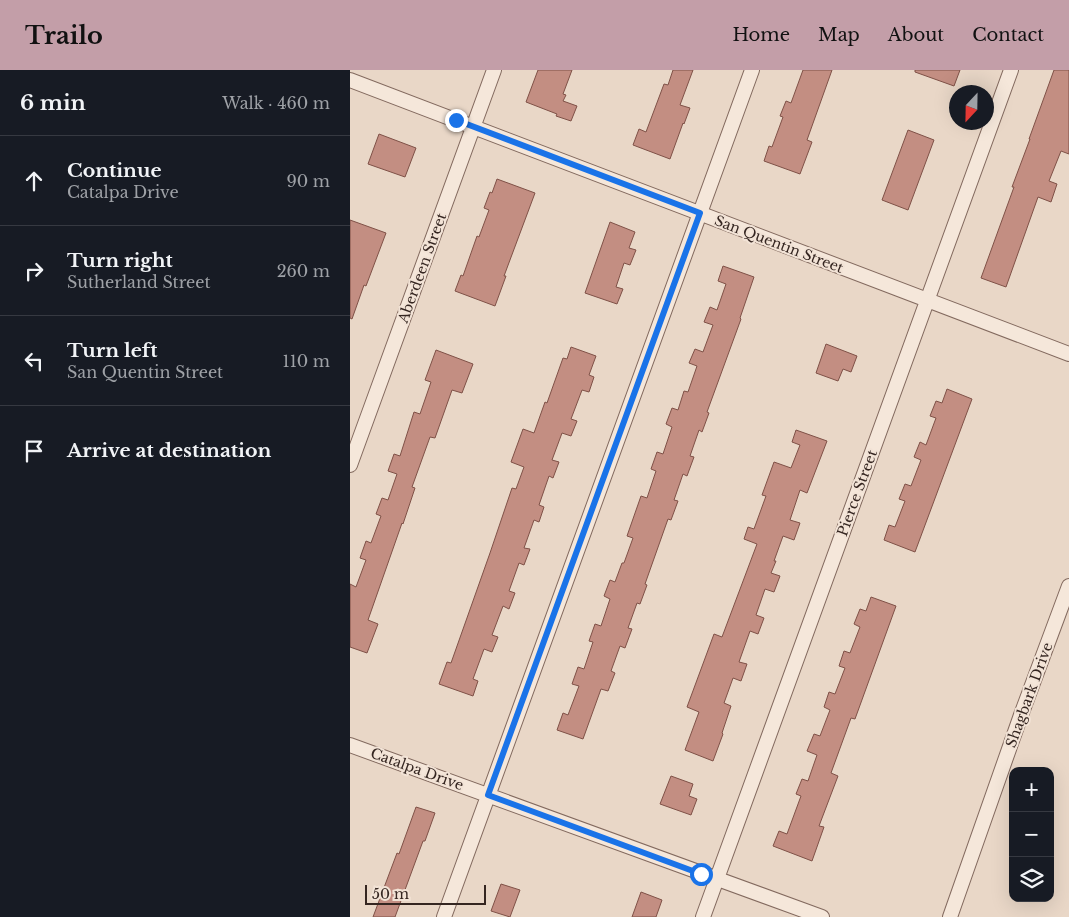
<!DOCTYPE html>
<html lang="en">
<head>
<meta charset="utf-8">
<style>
  :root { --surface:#171b24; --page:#20242c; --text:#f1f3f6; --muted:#9ea1a6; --line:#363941; --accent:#c39ea8 }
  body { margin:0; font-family:"Libre Baskerville",serif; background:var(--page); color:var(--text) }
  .controls { position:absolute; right:15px; bottom:15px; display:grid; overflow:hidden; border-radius:10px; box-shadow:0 5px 20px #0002 }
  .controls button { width:45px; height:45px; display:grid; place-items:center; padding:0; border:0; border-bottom:1px solid var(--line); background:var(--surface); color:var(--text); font:25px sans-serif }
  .compass { position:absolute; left:599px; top:15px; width:45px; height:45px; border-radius:50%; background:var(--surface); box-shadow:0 5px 20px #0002; rotate:202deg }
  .scale { position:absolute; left:15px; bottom:12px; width:121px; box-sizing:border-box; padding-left:5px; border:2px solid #352621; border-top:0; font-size:14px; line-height:18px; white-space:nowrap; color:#352621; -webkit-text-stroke:4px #f2e3d6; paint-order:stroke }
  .stop { position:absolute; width:15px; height:15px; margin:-11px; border:4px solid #1a73e8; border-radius:50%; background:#fff }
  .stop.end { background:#1a73e8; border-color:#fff; box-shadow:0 1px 5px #0008 }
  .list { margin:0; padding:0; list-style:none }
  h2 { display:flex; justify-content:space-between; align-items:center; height:65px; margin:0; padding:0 20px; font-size:21px }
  h2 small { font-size:16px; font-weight:400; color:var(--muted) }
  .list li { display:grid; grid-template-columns:32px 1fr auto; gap:15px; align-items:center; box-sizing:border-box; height:90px; padding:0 20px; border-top:1px solid var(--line) }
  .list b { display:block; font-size:19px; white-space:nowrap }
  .list p { margin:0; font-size:16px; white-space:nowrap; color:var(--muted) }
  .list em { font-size:16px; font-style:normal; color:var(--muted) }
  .icon { flex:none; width:28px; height:28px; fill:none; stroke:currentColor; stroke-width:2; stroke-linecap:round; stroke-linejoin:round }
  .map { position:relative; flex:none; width:719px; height:847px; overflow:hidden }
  header { display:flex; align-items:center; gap:30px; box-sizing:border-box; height:70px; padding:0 25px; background:var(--accent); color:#111 }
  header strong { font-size:24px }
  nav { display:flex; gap:28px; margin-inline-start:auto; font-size:18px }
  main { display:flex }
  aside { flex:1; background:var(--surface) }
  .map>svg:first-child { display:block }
  .building { fill:#c38e82; stroke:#7f5147 }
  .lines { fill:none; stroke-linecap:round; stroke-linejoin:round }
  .street-casing { stroke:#836a5f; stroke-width:16 }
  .street { stroke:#f5e7da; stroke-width:14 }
  .route { stroke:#1a73e8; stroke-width:6 }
  .labels { text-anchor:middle; stroke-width:4; stroke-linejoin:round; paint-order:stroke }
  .street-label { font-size:14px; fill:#352621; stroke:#f2e3d6 }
</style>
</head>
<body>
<header>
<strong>Trailo</strong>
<nav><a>Home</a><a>Map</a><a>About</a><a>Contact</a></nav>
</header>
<main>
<aside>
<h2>6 min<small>Walk · 460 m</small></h2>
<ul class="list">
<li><svg class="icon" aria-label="ahead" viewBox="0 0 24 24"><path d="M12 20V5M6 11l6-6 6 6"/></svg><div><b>Continue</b><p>Catalpa Drive</p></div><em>90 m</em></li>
<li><svg class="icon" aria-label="right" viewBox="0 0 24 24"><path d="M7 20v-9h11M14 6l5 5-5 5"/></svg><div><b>Turn right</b><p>Sutherland Street</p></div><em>260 m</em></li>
<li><svg class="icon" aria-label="left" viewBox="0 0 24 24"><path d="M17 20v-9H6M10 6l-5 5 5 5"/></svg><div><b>Turn left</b><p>San Quentin Street</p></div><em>110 m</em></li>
<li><svg class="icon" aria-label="arrive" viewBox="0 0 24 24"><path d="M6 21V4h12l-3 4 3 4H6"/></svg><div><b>Arrive at destination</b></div></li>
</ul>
</aside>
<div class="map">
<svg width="719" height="847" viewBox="0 0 719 847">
  <rect width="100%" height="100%" fill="#e9d7c7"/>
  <path class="building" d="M 188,0 L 222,0 L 213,24 L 216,25 L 213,31 L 227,36 L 221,51 L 206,46 L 207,44 L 176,32 Z
    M 323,0 L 343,0 L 330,35 L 340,38 L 334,54 L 333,53 L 320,89 L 283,75 L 289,59 L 296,62 L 314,14 L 318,15 Z
    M 453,0 L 482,0 L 457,70 L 462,72 L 450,104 L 414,91 L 419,76 L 422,77 L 433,47 L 430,46 L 436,31 L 441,33 Z
    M 565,0 L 610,0 L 604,16 L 565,2 Z
    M 704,0 L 719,0 L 719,84 L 711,81 L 699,111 L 707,114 L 701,132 L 688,127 L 656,217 L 631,208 L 664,117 L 662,117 L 680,69 L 679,69 Z
    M 558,60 L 584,70 L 558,140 L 532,130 Z
    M 29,64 L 66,78 L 55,107 L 18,94 Z
    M 147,109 L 185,123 L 154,206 L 156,206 L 145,236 L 105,221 L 111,205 L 113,206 L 127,166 L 129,167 L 139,140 L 134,138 L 140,122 L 142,123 Z
    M 0,150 L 36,163 L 16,216 L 14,215 L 2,249 L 0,248 Z
    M 260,152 L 285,162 L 279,178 L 286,180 L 280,195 L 274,193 L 266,217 L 273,219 L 267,234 L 235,223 Z
    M 373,196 L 404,207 L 390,248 L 391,249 L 357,342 L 359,343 L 352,362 L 349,360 L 340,386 L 344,387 L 337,406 L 333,404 L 324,430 L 328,431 L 321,450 L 318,449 L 295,514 L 297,515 L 290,534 L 287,533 L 278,558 L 282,559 L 275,578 L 270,576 L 261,601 L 265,603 L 258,621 L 251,619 L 233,669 L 207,660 L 213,643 L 218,645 L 229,616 L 222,614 L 228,597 L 234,599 L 243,572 L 239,571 L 245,554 L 251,556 L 260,529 L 254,526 L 260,510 L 265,512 L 272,493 L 274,493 L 283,468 L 277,466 L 291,426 L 297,428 L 306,401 L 301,399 L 307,382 L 313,384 L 322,357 L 316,354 L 322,338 L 328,340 L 334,321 L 338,322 L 347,296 L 339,293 L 345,279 L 353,282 L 363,255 L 354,252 L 360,237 L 367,240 L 376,214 L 368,211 Z
    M 476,274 L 507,286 L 501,302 L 493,299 L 488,311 L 466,303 Z
    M 221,277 L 246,286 L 239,305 L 244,307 L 239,322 L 232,320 L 221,349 L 227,351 L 221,366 L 212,363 L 202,390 L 209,392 L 203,408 L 199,406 L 189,435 L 194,437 L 189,452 L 184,450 L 174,478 L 180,479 L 174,495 L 169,493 L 159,521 L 165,523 L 159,539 L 153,536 L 142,565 L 148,567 L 142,582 L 134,579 L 123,609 L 128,611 L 123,626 L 89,614 L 97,592 L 101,593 L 140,483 L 162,418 L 166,419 L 174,397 L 161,392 L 173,359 L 184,363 L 195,332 L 197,333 L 213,288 L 217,289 Z
    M 86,280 L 123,294 L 112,323 L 102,320 L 85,368 L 80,367 L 62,417 L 65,418 L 53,454 L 52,453 L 18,550 L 28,554 L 17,583 L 0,577 L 0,514 L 6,517 L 16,490 L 10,488 L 16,471 L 21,473 L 31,446 L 26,444 L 32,428 L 38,430 L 47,404 L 38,401 L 44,384 L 50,386 L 64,342 L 70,344 L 81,312 L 75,310 Z
    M 597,319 L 622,329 L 565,482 L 534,470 L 539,455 L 545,457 L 555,431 L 549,429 L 555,414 L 561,416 L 571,390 L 564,387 L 570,372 L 576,375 L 586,348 L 580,346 L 586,331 L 592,333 Z
    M 446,360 L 477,371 L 457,423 L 450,420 L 440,450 L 450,453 L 444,470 L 433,466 L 424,491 L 426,491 L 421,503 L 430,506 L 424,522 L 415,519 L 406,545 L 414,548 L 408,564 L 400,561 L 389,592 L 397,594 L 391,611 L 383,608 L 374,633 L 381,636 L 372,663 L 373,664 L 363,691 L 335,680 L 349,642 L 337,637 L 364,564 L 372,567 L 407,474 L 394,469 L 398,457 L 404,459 L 416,426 L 412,425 L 424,392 L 441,398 L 450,375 L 442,372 Z
    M 521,527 L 546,536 L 505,649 L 501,648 L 481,703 L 488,706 L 469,756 L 474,757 L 462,791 L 423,776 L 429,761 L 437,764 L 451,726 L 446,724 L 452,709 L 458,711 L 467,685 L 457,681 L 464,664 L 470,666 L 480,640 L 474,637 L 479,622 L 485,624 L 495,598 L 489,596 L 494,581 L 500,583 L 510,557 L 504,554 L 510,539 L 516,541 Z
    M 321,706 L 343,714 L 339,726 L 347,729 L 341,745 L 310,734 Z
    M 66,737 L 85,743 L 75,771 L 73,771 L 45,847 L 23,847 L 47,783 L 49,784 Z
    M 151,814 L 170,820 L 160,847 L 141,841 Z
    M 291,822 L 312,830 L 306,847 L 282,847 Z"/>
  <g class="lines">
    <defs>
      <path id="street" d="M 0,10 C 240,101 479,194 719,284
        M 0,395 L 144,0
        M 0,675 L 472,847
        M 94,847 L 402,0
        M 353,847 L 661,0
        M 600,847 L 671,645 L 719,516"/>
    </defs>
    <use href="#street" class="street-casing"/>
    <use href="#street" class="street"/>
  </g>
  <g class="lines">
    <path class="route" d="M 106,50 L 350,143 L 138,725 L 351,804"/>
  </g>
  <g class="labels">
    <g class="street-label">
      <text transform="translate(429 174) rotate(21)" y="5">San Quentin Street</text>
      <text transform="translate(72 198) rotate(-70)" y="5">Aberdeen Street</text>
      <text transform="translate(507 423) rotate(-70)" y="5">Pierce Street</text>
      <text transform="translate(679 625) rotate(-70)" y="5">Shagbark Drive</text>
      <text transform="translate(67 699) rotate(20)" y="5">Catalpa Drive</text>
    </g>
  </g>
</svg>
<div class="controls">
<button>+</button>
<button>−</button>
<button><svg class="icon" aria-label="layers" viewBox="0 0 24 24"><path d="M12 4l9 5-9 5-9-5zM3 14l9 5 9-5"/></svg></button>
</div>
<svg class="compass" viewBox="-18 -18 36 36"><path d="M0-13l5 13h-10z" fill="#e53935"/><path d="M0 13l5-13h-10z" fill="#9ea1a6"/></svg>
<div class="scale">50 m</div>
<div class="stop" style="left:351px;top:804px"></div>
<div class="stop end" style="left:106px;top:50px"></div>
</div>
</main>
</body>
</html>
